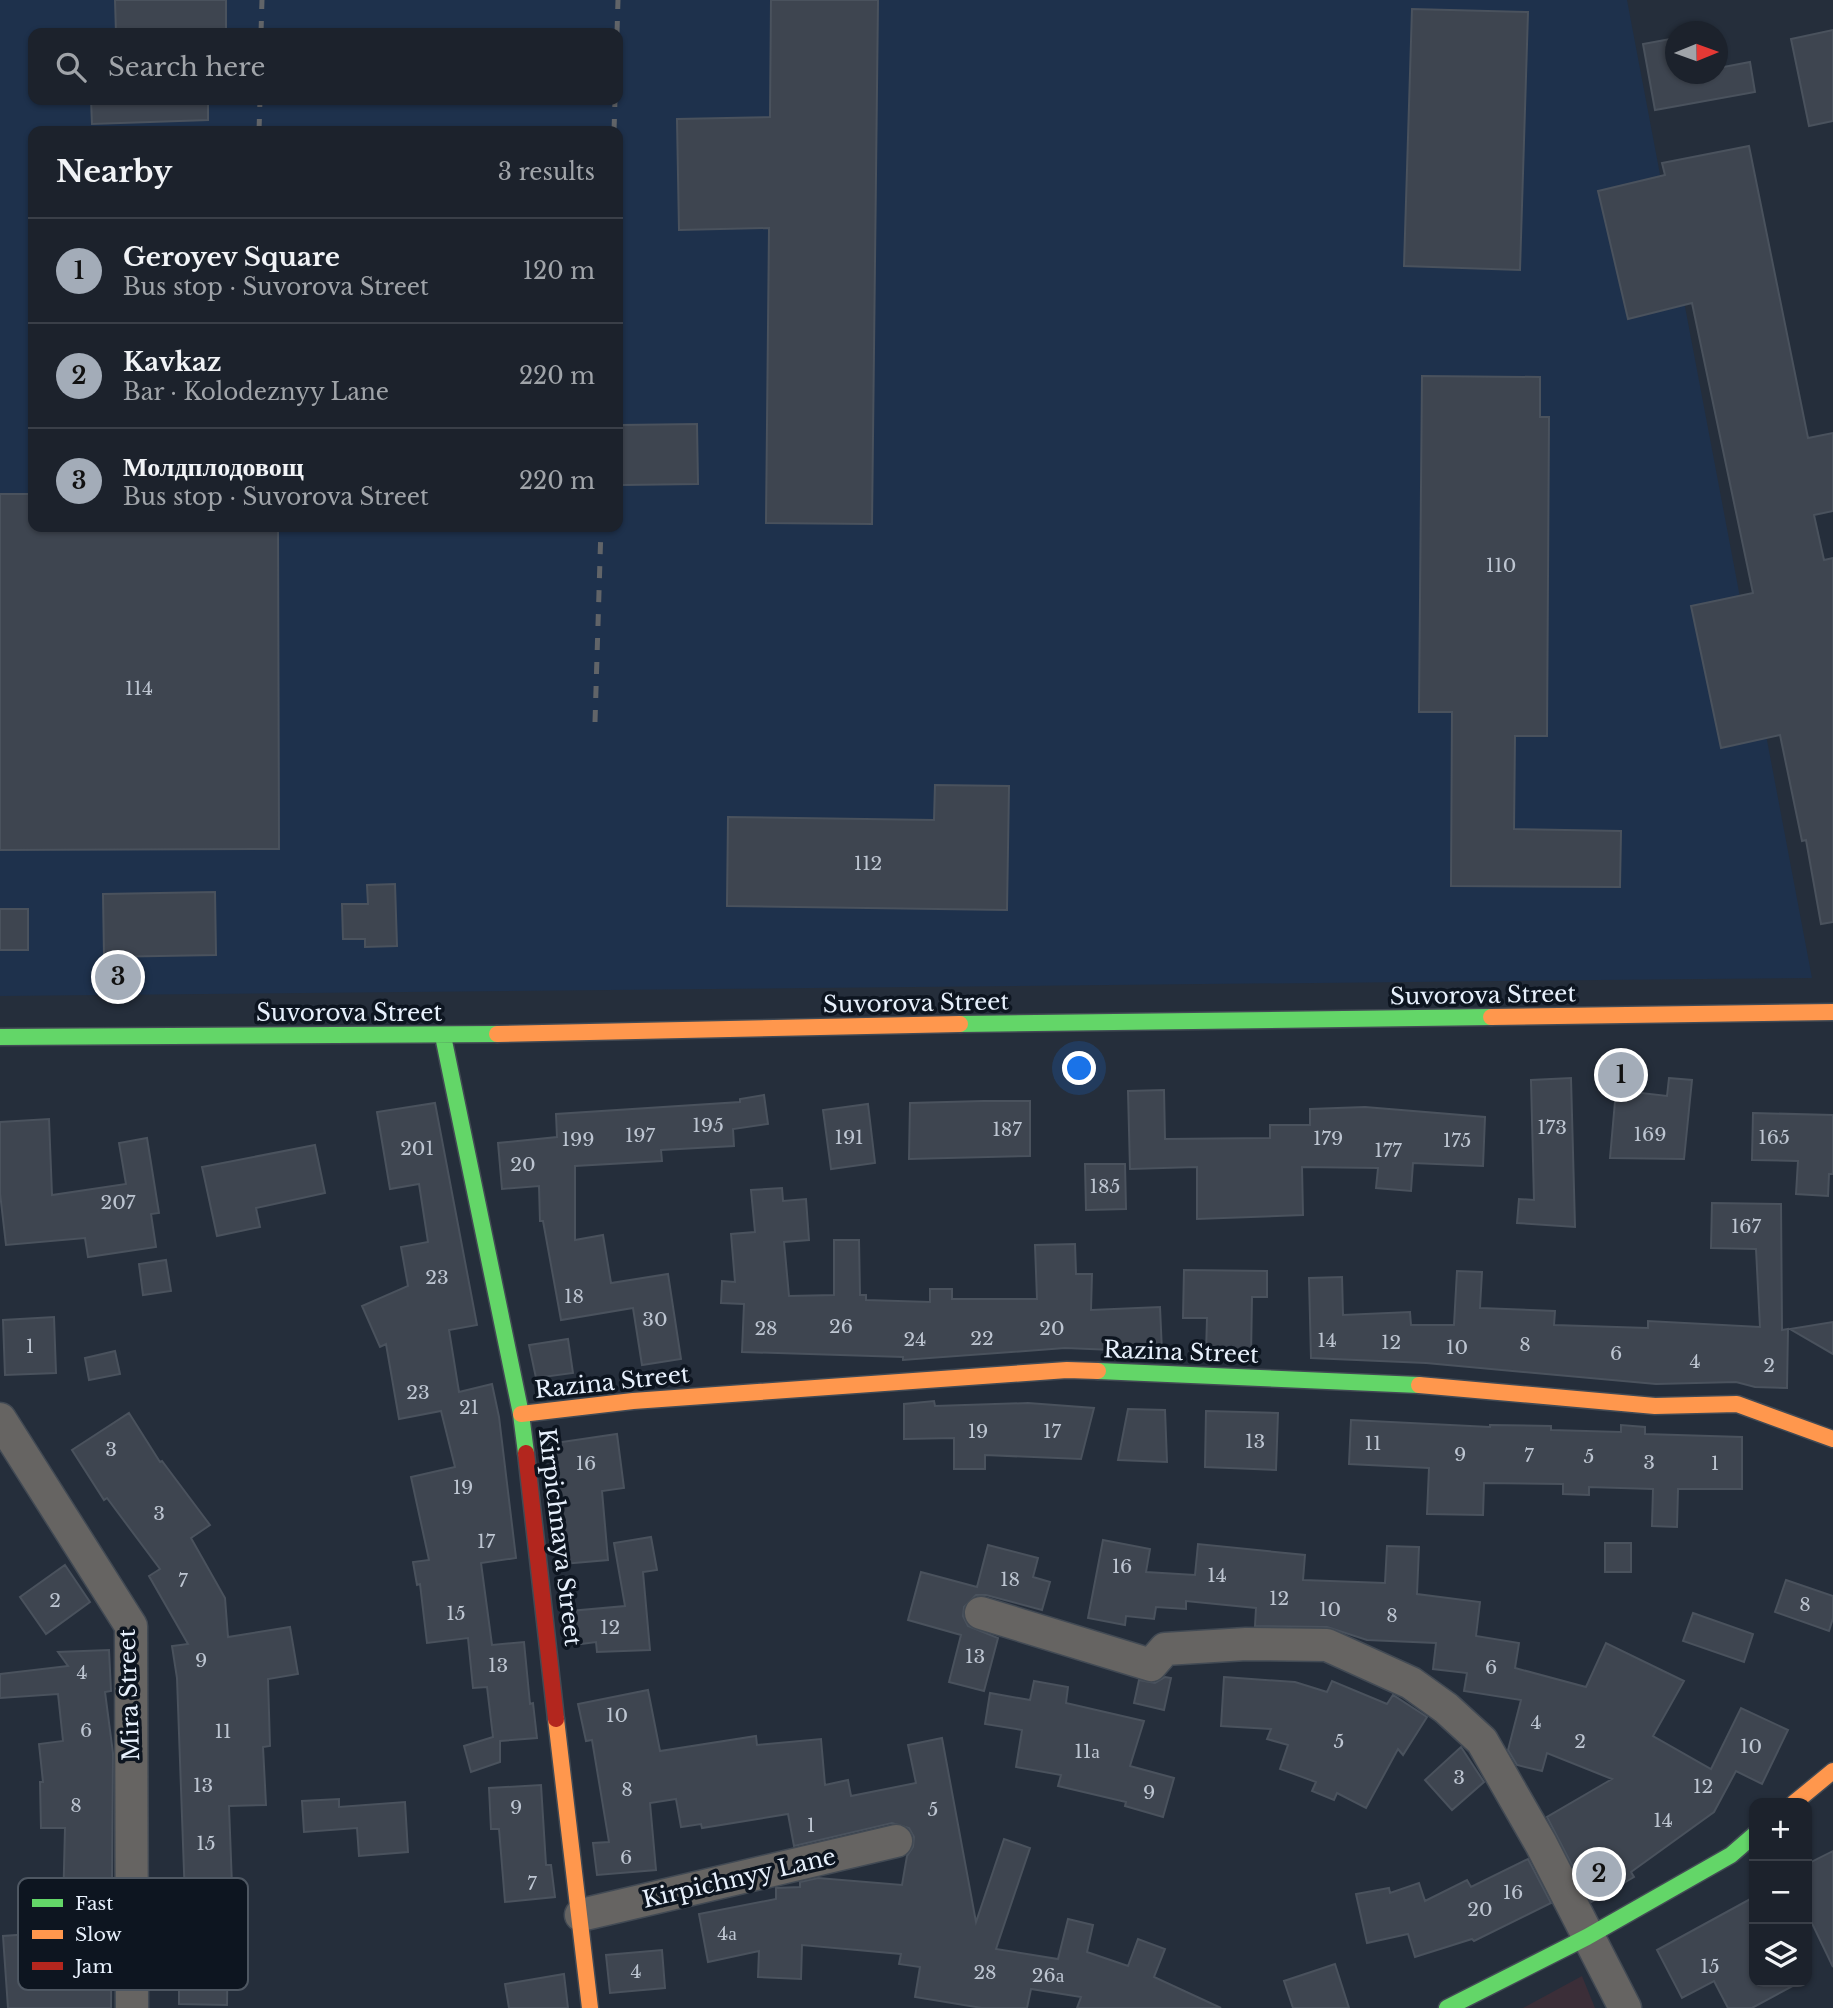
<!DOCTYPE html>
<html lang="en">
<head>
<meta charset="utf-8">
<style>
  :root { --surface:#1c222c; --page:#292f38; --text:#f1f3f6; --muted:#a0a4a9; --line:#3a3f48; --accent:#a3acb8 }
  body { margin:0; font-family:"Libre Baskerville",serif; background:var(--page); color:var(--text) }
  .controls { position:absolute; right:21px; bottom:21px; display:grid; overflow:hidden; border-radius:14px; box-shadow:0 2px 5px #0004 }
  .controls button { width:63px; height:63px; display:grid; place-items:center; padding:0; border:0; border-bottom:2px solid var(--line); background:var(--surface); color:var(--text); font:35px sans-serif }
  .compass { position:absolute; left:1665px; top:21px; width:63px; height:63px; border-radius:50%; background:var(--surface); box-shadow:0 2px 5px #0004; rotate:89deg }
  .you { position:absolute; left:1080px; top:1069px; width:24px; height:24px; margin:-18px; border:5px solid #fff; border-radius:50%; background:#1a73e8; box-shadow:0 0 0 10px #1a73e833 }
  .badge { display:grid; place-items:center; width:46px; height:46px; border-radius:50%; background:var(--accent); color:#111; font-size:23px; font-weight:700 }
  .pin { position:absolute; translate:-50% -50%; border:4px solid #fff; box-shadow:0 2px 7px #0006 }
  .list { margin:0; padding:0; list-style:none }
  h2 { display:flex; justify-content:space-between; align-items:center; height:91px; margin:0; padding:0 28px; font-size:30px }
  h2 small { font-size:23px; font-weight:400; color:var(--muted) }
  .list li { display:grid; grid-template-columns:46px 1fr auto; gap:21px; align-items:center; box-sizing:border-box; height:105px; padding:0 28px; border-top:2px solid var(--line) }
  .list b { display:block; font-size:26px; white-space:nowrap }
  .list p { margin:0; font-size:23px; white-space:nowrap; color:var(--muted) }
  .list em { font-size:23px; font-style:normal; color:var(--muted) }
  .icon { flex:none; width:38px; height:38px; fill:none; stroke:currentColor; stroke-width:2; stroke-linecap:round; stroke-linejoin:round }
  .map { position:relative; flex:none; width:1833px; height:2008px; overflow:hidden }
  .search { position:absolute; background:var(--surface); box-shadow:0 2px 5px #0004; left:28px; top:28px; width:595px; height:77px; display:flex; align-items:center; gap:18px; box-sizing:border-box; padding:0 24px; border-radius:14px; color:var(--muted); font-size:26px }
  .panel { position:absolute; background:var(--surface); box-shadow:0 2px 5px #0004; left:28px; top:126px; width:595px; height:406px; border-radius:14px }
  .map>svg:first-child { display:block }
  .built { fill:#1e314c; fill-rule:evenodd }
  .education { fill:#3b2e38 }
  .building { fill:#3e4550; stroke:#4a525d; stroke-width:2 }
  .lines { fill:none; stroke-linecap:round; stroke-linejoin:round }
  .street-casing { stroke:#424a54; stroke-width:35 }
  .fast-casing { stroke:#424a54; stroke-width:19 }
  .slow-casing { stroke:#424a54; stroke-width:19 }
  .jam-casing { stroke:#424a54; stroke-width:19 }
  .street { stroke:#666462; stroke-width:32 }
  .fast { stroke:#63d668; stroke-width:16 }
  .slow { stroke:#ff974d; stroke-width:16 }
  .jam { stroke:#b3261e; stroke-width:16 }
  .rail { stroke:#616468; stroke-width:5; stroke-dasharray:12 12; stroke-linecap:butt }
  .labels { text-anchor:middle; stroke-width:7; stroke-linejoin:round; paint-order:stroke }
  .number-label { font-size:19px; fill:#bdc5d1 }
  .street-label { font-size:23px; fill:#e7f0fc; stroke:#0d1520 }
  .key { fill:#0d1520; stroke:#4e5762; stroke-width:2 }
  .key-label { font-size:19px; fill:#e7f0fc }
</style>
</head>
<body>
<div class="map">
<svg width="1833" height="2008" viewBox="0 0 1833 2008">
  <rect width="100%" height="100%" fill="#252e3b"/>
  <path class="built" d="M 0,0 L 1627,0 L 1812,978 L 0,996 ZM 33,33 L 618,33 L 618,100 L 33,100 ZM 33,131 L 618,131 L 618,527 L 33,527 Z"/>
  <path class="education" d="M 1582,1976 L 1595,2008 L 1523,2008 Z"/>
  <path class="building" d="M 115,0 L 226,0 L 226,33 L 116,33 Z
    M 771,0 L 878,0 L 872,524 L 766,523 L 769,228 L 679,230 L 677,119 L 770,117 Z
    M 1412,9 L 1528,12 L 1520,270 L 1404,266 Z
    M 1833,30 L 1833,121 L 1809,126 L 1791,39 Z
    M 1676,38 L 1676,75 L 1718,74 L 1718,68 L 1750,62 L 1755,92 L 1655,110 L 1643,44 Z
    M 91,100 L 208,100 L 208,120 L 92,124 Z
    M 1749,146 L 1808,438 L 1833,433 L 1833,511 L 1814,515 L 1824,560 L 1833,558 L 1833,922 L 1821,924 L 1806,840 L 1802,841 L 1780,735 L 1721,748 L 1691,606 L 1753,593 L 1692,303 L 1628,319 L 1598,191 L 1665,175 L 1662,163 Z
    M 1422,376 L 1540,377 L 1540,417 L 1549,417 L 1547,736 L 1515,736 L 1514,829 L 1621,831 L 1620,887 L 1451,886 L 1452,712 L 1419,712 Z
    M 697,424 L 698,484 L 622,485 L 621,425 Z
    M 0,494 L 33,494 L 33,527 L 278,527 L 279,849 L 0,850 Z
    M 935,785 L 1009,786 L 1007,910 L 727,906 L 728,817 L 934,820 Z
    M 395,884 L 397,946 L 365,947 L 365,939 L 343,939 L 342,904 L 368,904 L 367,885 Z
    M 215,892 L 216,955 L 104,957 L 103,894 Z
    M 0,909 L 28,909 L 28,950 L 0,950 Z
    M 1571,1078 L 1575,1227 L 1517,1223 L 1519,1199 L 1534,1200 L 1531,1080 Z
    M 1669,1078 L 1692,1080 L 1684,1159 L 1610,1158 L 1616,1090 L 1667,1096 Z
    M 1164,1090 L 1165,1139 L 1270,1138 L 1270,1125 L 1310,1125 L 1310,1109 L 1365,1107 L 1485,1117 L 1483,1166 L 1413,1163 L 1411,1191 L 1376,1188 L 1378,1168 L 1302,1167 L 1303,1215 L 1197,1219 L 1197,1167 L 1130,1169 L 1128,1091 Z
    M 764,1095 L 768,1124 L 733,1129 L 734,1146 L 661,1150 L 662,1161 L 575,1166 L 575,1240 L 603,1235 L 611,1283 L 668,1274 L 681,1359 L 642,1365 L 633,1308 L 561,1320 L 543,1221 L 540,1221 L 539,1186 L 502,1189 L 498,1143 L 557,1137 L 556,1114 L 740,1102 L 740,1099 Z
    M 983,1101 L 1030,1101 L 1030,1156 L 909,1159 L 910,1103 Z
    M 435,1103 L 477,1325 L 449,1330 L 459,1392 L 492,1384 L 499,1417 L 516,1558 L 481,1563 L 492,1645 L 524,1642 L 530,1704 L 533,1703 L 537,1738 L 500,1741 L 500,1762 L 471,1772 L 464,1746 L 493,1737 L 487,1687 L 473,1688 L 468,1638 L 427,1643 L 420,1584 L 417,1585 L 413,1562 L 429,1560 L 411,1477 L 455,1467 L 441,1411 L 399,1419 L 386,1344 L 380,1347 L 362,1306 L 408,1286 L 401,1247 L 428,1242 L 419,1184 L 390,1189 L 377,1112 Z
    M 868,1104 L 875,1163 L 831,1169 L 823,1110 Z
    M 1753,1113 L 1833,1115 L 1833,1174 L 1829,1174 L 1828,1196 L 1796,1194 L 1798,1161 L 1752,1160 Z
    M 49,1119 L 52,1195 L 126,1184 L 119,1143 L 147,1138 L 159,1213 L 151,1214 L 156,1247 L 88,1257 L 85,1238 L 6,1245 L 0,1193 L 0,1122 Z
    M 315,1145 L 325,1193 L 256,1208 L 260,1227 L 217,1236 L 202,1167 Z
    M 1085,1164 L 1125,1164 L 1126,1209 L 1086,1210 Z
    M 782,1188 L 783,1201 L 806,1199 L 809,1240 L 784,1242 L 789,1296 L 834,1295 L 834,1240 L 859,1240 L 860,1295 L 866,1295 L 866,1300 L 930,1302 L 930,1289 L 952,1289 L 952,1299 L 1037,1299 L 1035,1245 L 1075,1244 L 1076,1274 L 1092,1274 L 1091,1310 L 1160,1307 L 1162,1352 L 1065,1348 L 903,1360 L 903,1357 L 742,1352 L 744,1304 L 721,1303 L 722,1281 L 735,1282 L 731,1234 L 755,1232 L 751,1190 Z
    M 1712,1203 L 1781,1204 L 1782,1330 L 1788,1329 L 1787,1388 L 1755,1387 L 1736,1382 L 1656,1384 L 1426,1363 L 1311,1358 L 1309,1278 L 1342,1277 L 1343,1315 L 1410,1312 L 1411,1325 L 1454,1325 L 1457,1271 L 1482,1272 L 1480,1308 L 1555,1311 L 1554,1325 L 1648,1328 L 1648,1321 L 1760,1327 L 1756,1249 L 1711,1248 Z
    M 166,1260 L 171,1291 L 143,1295 L 139,1264 Z
    M 1184,1270 L 1267,1271 L 1267,1297 L 1252,1297 L 1251,1356 L 1206,1354 L 1207,1318 L 1183,1318 Z
    M 54,1317 L 56,1373 L 5,1375 L 3,1320 Z
    M 1833,1322 L 1833,1354 L 1790,1329 Z
    M 568,1339 L 573,1373 L 536,1378 L 529,1345 Z
    M 115,1351 L 120,1374 L 89,1380 L 85,1358 Z
    M 934,1401 L 935,1406 L 1028,1403 L 1094,1408 L 1081,1459 L 985,1455 L 985,1469 L 954,1469 L 954,1438 L 904,1439 L 904,1404 Z
    M 1128,1409 L 1165,1410 L 1167,1462 L 1118,1460 Z
    M 1206,1411 L 1278,1413 L 1276,1470 L 1205,1467 Z
    M 129,1413 L 160,1462 L 162,1461 L 210,1525 L 191,1538 L 225,1598 L 228,1637 L 290,1627 L 298,1674 L 268,1679 L 270,1746 L 263,1747 L 266,1805 L 229,1806 L 234,1939 L 228,1940 L 227,2005 L 179,2004 L 179,1970 L 184,1970 L 182,1899 L 185,1899 L 177,1678 L 172,1646 L 188,1644 L 149,1576 L 160,1569 L 107,1498 L 104,1500 L 72,1450 Z
    M 1351,1420 L 1490,1427 L 1490,1425 L 1551,1426 L 1551,1430 L 1621,1432 L 1621,1425 L 1645,1427 L 1645,1434 L 1742,1437 L 1742,1489 L 1678,1489 L 1677,1527 L 1652,1526 L 1653,1489 L 1589,1487 L 1589,1495 L 1563,1494 L 1563,1484 L 1484,1483 L 1483,1515 L 1427,1514 L 1429,1468 L 1349,1464 Z
    M 617,1434 L 624,1488 L 602,1491 L 608,1560 L 563,1564 L 548,1444 Z
    M 651,1537 L 657,1570 L 643,1572 L 650,1650 L 597,1652 L 596,1642 L 573,1645 L 570,1611 L 625,1606 L 614,1543 Z
    M 1103,1540 L 1150,1549 L 1146,1572 L 1195,1575 L 1198,1544 L 1305,1555 L 1303,1580 L 1385,1583 L 1387,1546 L 1419,1547 L 1417,1594 L 1480,1602 L 1476,1636 L 1519,1643 L 1515,1668 L 1586,1687 L 1606,1643 L 1684,1681 L 1653,1736 L 1711,1769 L 1741,1708 L 1788,1730 L 1762,1784 L 1736,1771 L 1714,1812 L 1631,1872 L 1634,1877 L 1591,1902 L 1547,1817 L 1612,1779 L 1547,1753 L 1542,1771 L 1517,1765 L 1508,1750 L 1521,1700 L 1464,1691 L 1467,1673 L 1433,1669 L 1436,1643 L 1367,1640 L 1327,1627 L 1255,1626 L 1256,1608 L 1186,1601 L 1186,1609 L 1156,1607 L 1154,1619 L 1126,1616 L 1125,1625 L 1088,1618 Z
    M 1605,1543 L 1631,1543 L 1631,1572 L 1605,1572 Z
    M 988,1545 L 1038,1558 L 1033,1577 L 1050,1582 L 1042,1610 L 986,1595 L 976,1595 L 964,1607 L 963,1616 L 968,1626 L 998,1638 L 984,1691 L 949,1682 L 961,1635 L 908,1620 L 921,1572 L 977,1587 Z
    M 65,1565 L 90,1602 L 46,1634 L 20,1597 Z
    M 1786,1580 L 1833,1596 L 1833,1618 L 1829,1631 L 1775,1612 Z
    M 1693,1613 L 1753,1634 L 1744,1662 L 1683,1641 Z
    M 109,1650 L 111,1691 L 105,1692 L 113,1753 L 111,2008 L 8,2008 L 3,1936 L 59,1932 L 59,1908 L 63,1909 L 65,1828 L 41,1828 L 40,1782 L 43,1782 L 39,1744 L 63,1741 L 58,1694 L 0,1698 L 0,1674 L 68,1666 L 58,1652 Z
    M 1165,1677 L 1171,1678 L 1164,1710 L 1134,1703 L 1139,1680 L 1155,1683 Z
    M 1224,1677 L 1295,1682 L 1327,1692 L 1332,1681 L 1387,1704 L 1393,1695 L 1427,1717 L 1403,1755 L 1398,1749 L 1366,1808 L 1337,1793 L 1334,1800 L 1312,1791 L 1316,1782 L 1280,1769 L 1288,1745 L 1267,1739 L 1271,1729 L 1221,1726 Z
    M 1034,1681 L 1068,1687 L 1066,1703 L 1144,1721 L 1130,1766 L 1174,1778 L 1163,1817 L 1125,1806 L 1126,1802 L 1058,1786 L 1061,1775 L 1016,1767 L 1022,1730 L 985,1724 L 990,1693 L 1030,1700 Z
    M 648,1690 L 660,1751 L 756,1736 L 757,1745 L 821,1739 L 825,1785 L 848,1780 L 851,1796 L 916,1783 L 908,1745 L 942,1738 L 976,1922 L 1004,1839 L 1030,1848 L 996,1949 L 1058,1959 L 1068,1919 L 1093,1925 L 1087,1952 L 1128,1966 L 1138,1939 L 1165,1949 L 1154,1977 L 1221,2008 L 1077,2008 L 1081,1997 L 1031,1989 L 1027,2008 L 982,2008 L 915,1997 L 920,1967 L 899,1964 L 901,1954 L 802,1945 L 801,1979 L 758,1977 L 759,1951 L 708,1962 L 699,1914 L 776,1899 L 776,1888 L 800,1887 L 800,1882 L 818,1878 L 902,1885 L 907,1856 L 913,1847 L 914,1837 L 909,1828 L 892,1823 L 794,1846 L 788,1814 L 702,1828 L 701,1824 L 681,1827 L 676,1799 L 650,1803 L 656,1870 L 597,1875 L 593,1843 L 609,1842 L 592,1740 L 586,1741 L 578,1704 Z
    M 1461,1747 L 1484,1782 L 1452,1810 L 1425,1780 Z
    M 541,1785 L 546,1865 L 551,1865 L 555,1897 L 505,1902 L 499,1829 L 491,1829 L 489,1788 Z
    M 339,1799 L 339,1807 L 405,1802 L 408,1852 L 359,1856 L 357,1828 L 304,1832 L 302,1801 Z
    M 1833,1851 L 1833,1967 L 1807,1913 L 1807,1864 Z
    M 1528,1859 L 1551,1903 L 1474,1941 L 1472,1939 L 1415,1957 L 1408,1934 L 1367,1943 L 1356,1894 L 1389,1888 L 1390,1893 L 1419,1883 L 1425,1901 L 1467,1880 L 1471,1887 Z
    M 1754,1897 L 1754,1982 L 1800,1982 L 1752,2008 L 1728,2008 L 1714,1981 L 1682,1998 L 1657,1950 Z
    M 662,1950 L 665,1988 L 610,1993 L 606,1955 Z
    M 1335,1964 L 1349,2008 L 1293,2008 L 1284,1981 Z
    M 564,1974 L 568,2008 L 509,2008 L 505,1984 Z"/>
  <g class="lines">
    <defs>
      <path id="street" d="M 0,1419 L 131,1626 L 132,2008
        M 981,1613 L 1151,1665 L 1165,1649 L 1246,1644 L 1327,1645 L 1411,1683 L 1446,1708 L 1482,1741 L 1541,1844 L 1625,2008
        M 581,1915 L 896,1841"/>
      <path id="fast" d="M 960,1024 L 1491,1017
        M 443,1036 L 521,1414 L 526,1453
        M 0,1037 L 497,1034
        M 1098,1371 L 1419,1385
        M 1447,2008 L 1587,1937 L 1731,1855 L 1754,1835"/>
      <path id="slow" d="M 1491,1017 L 1833,1012
        M 497,1034 L 960,1024
        M 1419,1385 L 1655,1406 L 1737,1404 L 1833,1439
        M 521,1414 L 633,1401 L 1067,1370 L 1098,1371
        M 556,1719 L 590,2008
        M 1794,1803 L 1833,1771"/>
      <path id="jam" d="M 526,1453 L 556,1719"/>
    </defs>
    <use href="#street" class="street-casing"/>
    <use href="#fast" class="fast-casing"/>
    <use href="#slow" class="slow-casing"/>
    <use href="#jam" class="jam-casing"/>
    <use href="#street" class="street"/>
    <use href="#fast" class="fast"/>
    <use href="#slow" class="slow"/>
    <use href="#jam" class="jam"/>
    <path class="rail" d="M 261,33 L 262,0
      M 617,33 L 618,0
      M 259,131 L 260,100
      M 614,131 L 615,100
      M 595,722 L 601,527"/>
  </g>
  <g class="labels">
    <g class="number-label">
      <text x="1501" y="572">110</text>
      <text x="139" y="695">114</text>
      <text x="868" y="870">112</text>
      <text x="708" y="1132">195</text>
      <text x="1552" y="1134">173</text>
      <text x="1007" y="1136">187</text>
      <text x="1650" y="1141">169</text>
      <text x="640" y="1142">197</text>
      <text x="849" y="1144">191</text>
      <text x="1774" y="1144">165</text>
      <text x="1328" y="1145">179</text>
      <text x="578" y="1146">199</text>
      <text x="1457" y="1147">175</text>
      <text x="417" y="1155">201</text>
      <text x="1388" y="1157">177</text>
      <text x="523" y="1171">20</text>
      <text x="1105" y="1193">185</text>
      <text x="118" y="1209">207</text>
      <text x="1746" y="1233">167</text>
      <text x="437" y="1284">23</text>
      <text x="574" y="1303">18</text>
      <text x="655" y="1326">30</text>
      <text x="841" y="1333">26</text>
      <text x="766" y="1335">28</text>
      <text x="1052" y="1335">20</text>
      <text x="982" y="1345">22</text>
      <text x="915" y="1346">24</text>
      <text x="1327" y="1347">14</text>
      <text x="1391" y="1349">12</text>
      <text x="1525" y="1351">8</text>
      <text x="30" y="1353">1</text>
      <text x="1457" y="1354">10</text>
      <text x="1616" y="1360">6</text>
      <text x="1695" y="1368">4</text>
      <text x="1769" y="1372">2</text>
      <text x="418" y="1399">23</text>
      <text x="469" y="1414">21</text>
      <text x="978" y="1438">19</text>
      <text x="1052" y="1438">17</text>
      <text x="1255" y="1448">13</text>
      <text x="1373" y="1450">11</text>
      <text x="111" y="1456">3</text>
      <text x="1460" y="1461">9</text>
      <text x="1529" y="1462">7</text>
      <text x="1589" y="1463">5</text>
      <text x="1649" y="1469">3</text>
      <text x="586" y="1470">16</text>
      <text x="1715" y="1470">1</text>
      <text x="463" y="1494">19</text>
      <text x="159" y="1520">3</text>
      <text x="486" y="1548">17</text>
      <text x="1122" y="1573">16</text>
      <text x="1217" y="1582">14</text>
      <text x="1010" y="1586">18</text>
      <text x="183" y="1587">7</text>
      <text x="1279" y="1605">12</text>
      <text x="55" y="1607">2</text>
      <text x="1805" y="1611">8</text>
      <text x="1330" y="1616">10</text>
      <text x="456" y="1620">15</text>
      <text x="1392" y="1622">8</text>
      <text x="610" y="1634">12</text>
      <text x="975" y="1663">13</text>
      <text x="201" y="1667">9</text>
      <text x="498" y="1672">13</text>
      <text x="1491" y="1674">6</text>
      <text x="82" y="1679">4</text>
      <text x="617" y="1722">10</text>
      <text x="1536" y="1729">4</text>
      <text x="86" y="1737">6</text>
      <text x="223" y="1738">11</text>
      <text x="1339" y="1748">5</text>
      <text x="1580" y="1748">2</text>
      <text x="1751" y="1753">10</text>
      <text x="1087" y="1758">11а</text>
      <text x="1459" y="1784">3</text>
      <text x="203" y="1792">13</text>
      <text x="1703" y="1793">12</text>
      <text x="627" y="1796">8</text>
      <text x="1149" y="1799">9</text>
      <text x="76" y="1812">8</text>
      <text x="516" y="1814">9</text>
      <text x="933" y="1816">5</text>
      <text x="1663" y="1827">14</text>
      <text x="811" y="1832">1</text>
      <text x="206" y="1850">15</text>
      <text x="626" y="1864">6</text>
      <text x="532" y="1890">7</text>
      <text x="1513" y="1899">16</text>
      <text x="1480" y="1916">20</text>
      <text x="727" y="1940">4а</text>
      <text x="1710" y="1973">15</text>
      <text x="636" y="1978">4</text>
      <text x="985" y="1979">28</text>
      <text x="1048" y="1982">26а</text>
    </g>
    <g class="street-label">
      <text transform="translate(1483 995) rotate(-1)" y="8">Suvorova Street</text>
      <text transform="translate(916 1003) rotate(-1)" y="8">Suvorova Street</text>
      <text x="349" y="1021">Suvorova Street</text>
      <text transform="translate(1181 1352) rotate(2)" y="8">Razina Street</text>
      <text transform="translate(612 1382) rotate(-6)" y="8">Razina Street</text>
      <text transform="translate(560 1537) rotate(83)" y="8">Kirpichnaya Street</text>
      <text transform="translate(129 1695) rotate(-92)" y="8">Mira Street</text>
      <text transform="translate(739 1878) rotate(-13)" y="8">Kirpichnyy Lane</text>
    </g>
  </g>
  <rect x="18" y="1878" width="230" height="112" rx="10" class="key"/>
  <rect x="32" y="1899" width="31" height="8" fill="#63d668"/>
  <rect x="32" y="1930" width="31" height="9" fill="#ff974d"/>
  <rect x="32" y="1962" width="31" height="8" fill="#b3261e"/>
  <g class="key-label">
    <text x="75" y="1910">Fast</text>
    <text x="75" y="1941">Slow</text>
    <text x="75" y="1973">Jam</text>
  </g>
</svg>
<div class="controls">
<button>+</button>
<button>−</button>
<button><svg class="icon" aria-label="layers" viewBox="0 0 24 24"><path d="M12 4l9 5-9 5-9-5zM3 14l9 5 9-5"/></svg></button>
</div>
<svg class="compass" viewBox="-18 -18 36 36"><path d="M0-13l5 13h-10z" fill="#e53935"/><path d="M0 13l5-13h-10z" fill="#a0a4a9"/></svg>
<div class="you"></div>
<div class="pin badge" style="left:1621px;top:1075px">1</div>
<div class="pin badge" style="left:1599px;top:1874px">2</div>
<div class="pin badge" style="left:118px;top:977px">3</div>
<div class="search"><svg class="icon" aria-label="search" viewBox="0 0 24 24"><circle cx="10" cy="10" r="6"/><path d="M15 15l6 6"/></svg>Search here</div>
<section class="panel">
<h2>Nearby<small>3 results</small></h2>
<ul class="list">
<li><span class="badge">1</span><div><b>Geroyev Square</b><p>Bus stop · Suvorova Street</p></div><em>120 m</em></li>
<li><span class="badge">2</span><div><b>Kavkaz</b><p>Bar · Kolodeznyy Lane</p></div><em>220 m</em></li>
<li><span class="badge">3</span><div><b>Молдплодовощ</b><p>Bus stop · Suvorova Street</p></div><em>220 m</em></li>
</ul>
</section>
</div>
</body>
</html>
